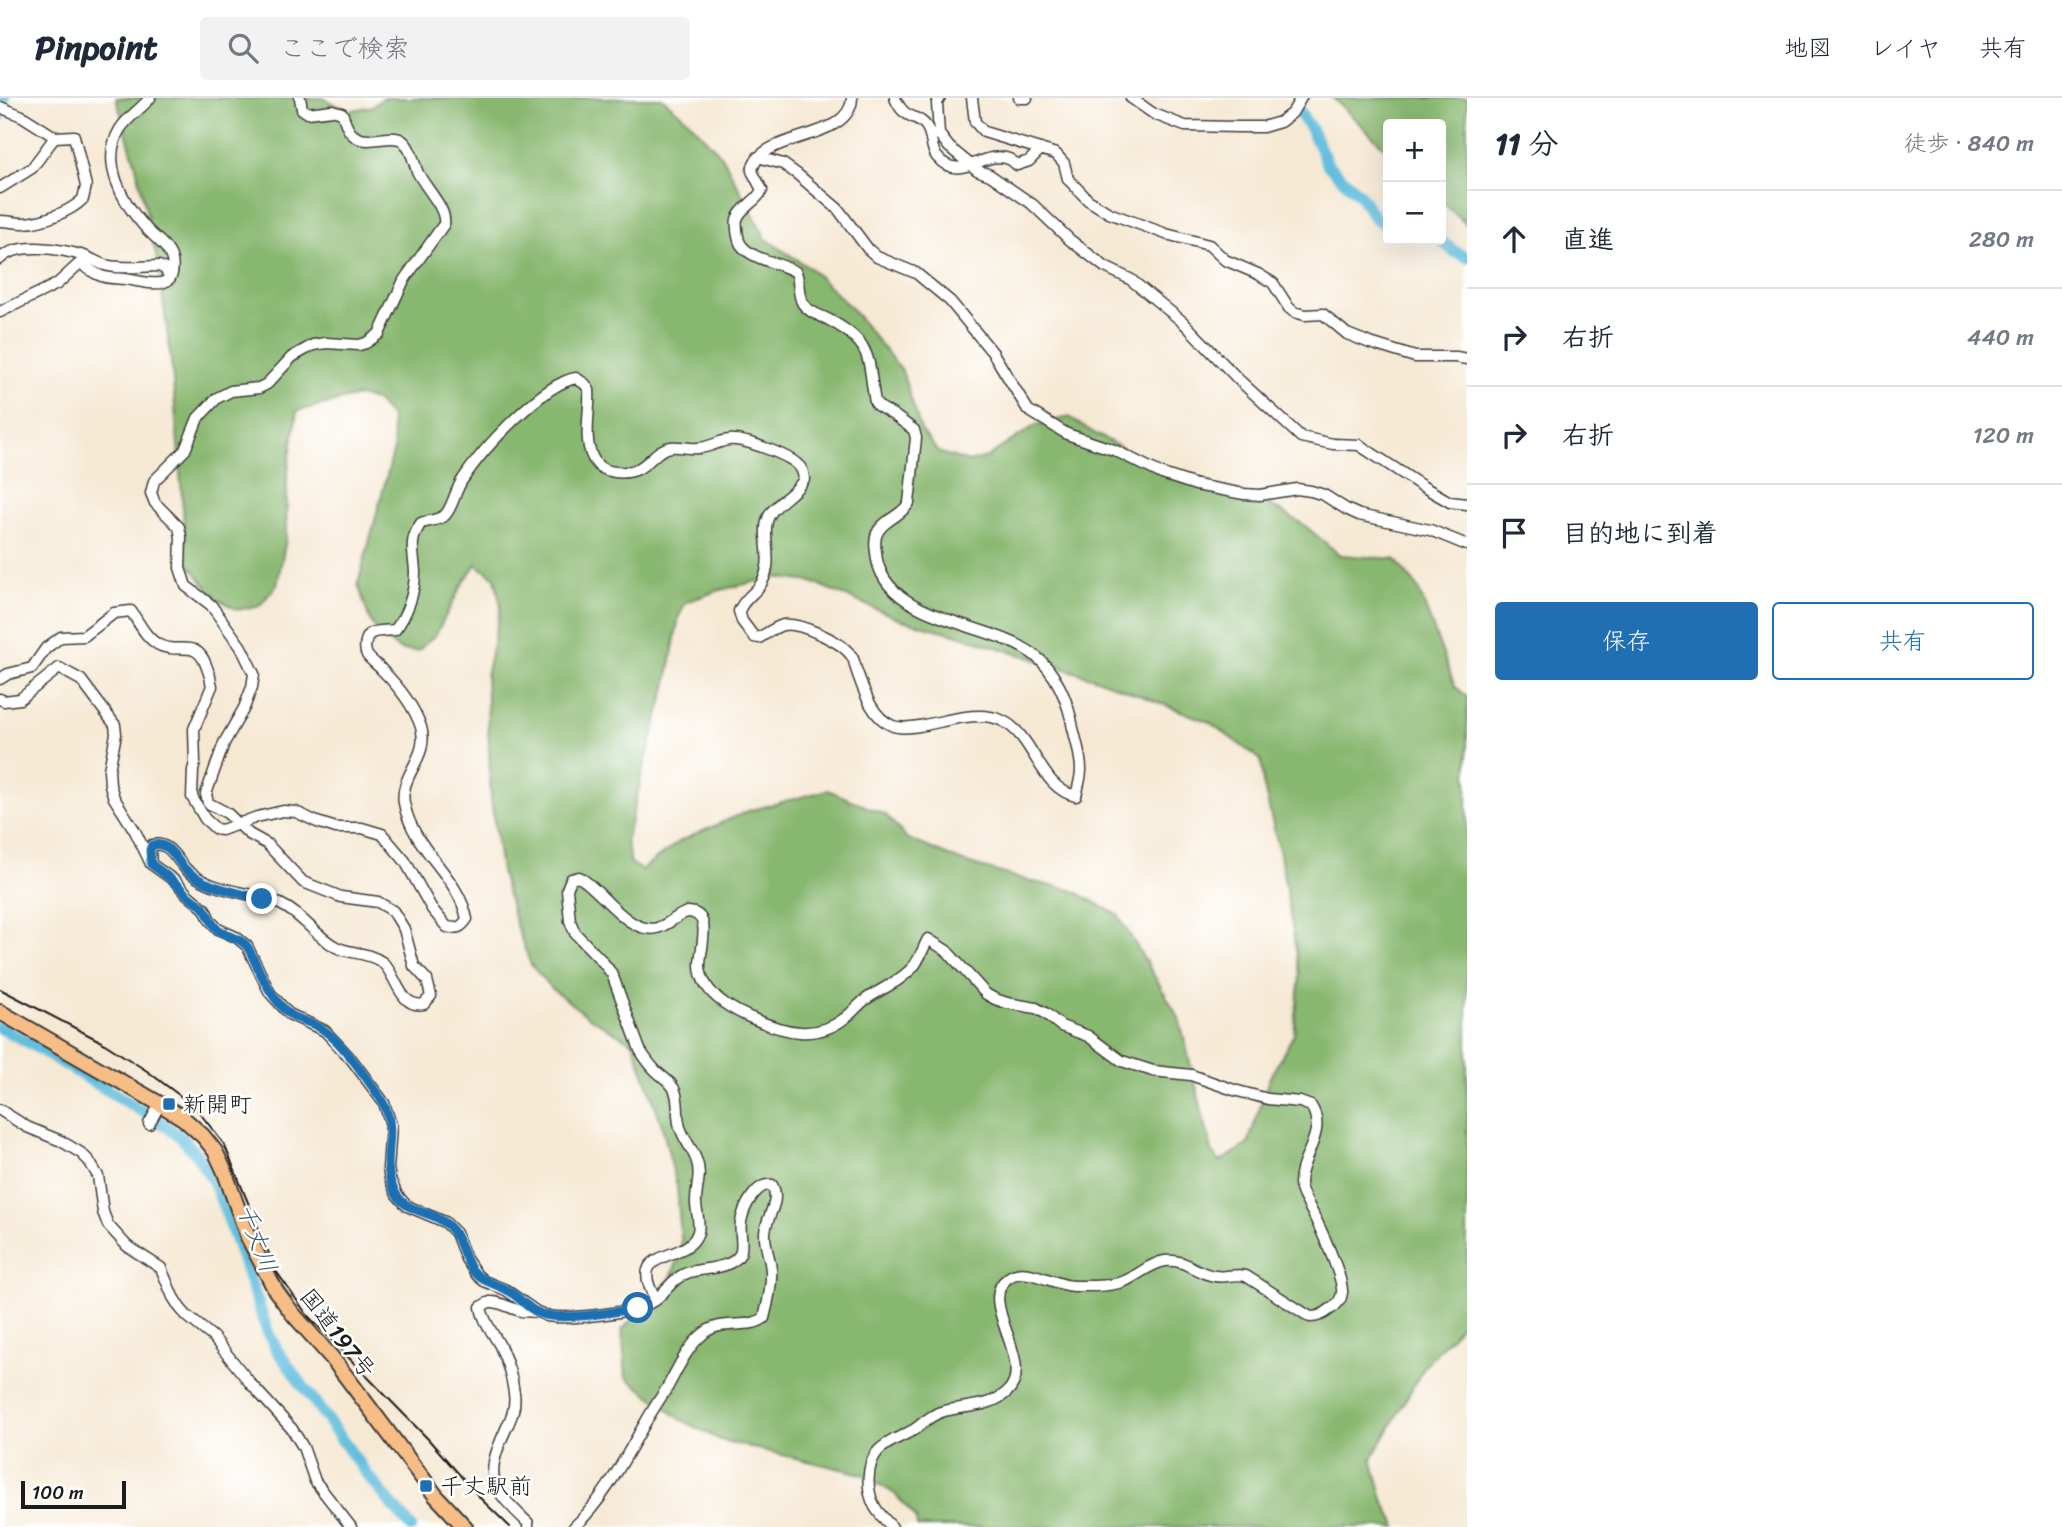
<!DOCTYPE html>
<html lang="ja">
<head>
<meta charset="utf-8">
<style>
  :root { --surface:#fff; --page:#f2f2f3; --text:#1f2937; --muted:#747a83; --line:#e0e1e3; --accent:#1f6fb2 }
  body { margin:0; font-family:Sriracha,"Klee One",sans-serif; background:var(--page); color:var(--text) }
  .controls { position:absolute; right:21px; top:21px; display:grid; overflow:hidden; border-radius:7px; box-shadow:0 7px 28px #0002 }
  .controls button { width:63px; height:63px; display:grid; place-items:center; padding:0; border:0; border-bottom:2px solid var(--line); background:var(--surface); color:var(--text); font:35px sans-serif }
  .scale { position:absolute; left:21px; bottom:18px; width:105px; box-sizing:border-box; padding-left:7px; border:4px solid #1c1c1c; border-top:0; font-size:19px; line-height:24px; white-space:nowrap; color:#1c1c1c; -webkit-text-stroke:5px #fff; paint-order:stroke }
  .stop { position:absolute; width:21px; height:21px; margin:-16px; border:5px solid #1f6fb2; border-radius:50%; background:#fff }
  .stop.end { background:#1f6fb2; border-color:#fff; box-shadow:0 2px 7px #0008 }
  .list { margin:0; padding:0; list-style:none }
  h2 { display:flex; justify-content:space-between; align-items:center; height:91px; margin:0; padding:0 28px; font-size:30px }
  h2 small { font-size:23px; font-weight:400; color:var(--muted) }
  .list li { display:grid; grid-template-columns:46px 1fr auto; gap:21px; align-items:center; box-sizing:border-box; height:98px; padding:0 28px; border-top:2px solid var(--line) }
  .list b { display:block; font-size:26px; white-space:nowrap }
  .list em { font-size:23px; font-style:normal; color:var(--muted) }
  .actions { display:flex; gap:14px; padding:21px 28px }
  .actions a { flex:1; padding:16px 0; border:2px solid var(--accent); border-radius:7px; text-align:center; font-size:24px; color:var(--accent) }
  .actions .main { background:var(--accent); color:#fff }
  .icon { flex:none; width:38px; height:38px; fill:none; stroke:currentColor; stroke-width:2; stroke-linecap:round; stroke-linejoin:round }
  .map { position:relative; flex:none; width:1467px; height:1429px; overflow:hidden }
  header { display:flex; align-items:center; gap:42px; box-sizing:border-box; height:98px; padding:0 35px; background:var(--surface); border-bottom:2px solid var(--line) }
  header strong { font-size:33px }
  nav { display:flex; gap:38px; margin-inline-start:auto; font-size:24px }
  .search { width:490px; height:63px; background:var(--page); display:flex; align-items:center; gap:18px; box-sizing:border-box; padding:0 24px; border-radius:7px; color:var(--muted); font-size:26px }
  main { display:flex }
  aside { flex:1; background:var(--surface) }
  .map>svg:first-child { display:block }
  .forest { fill:#88b770; stroke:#526a46; stroke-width:2; fill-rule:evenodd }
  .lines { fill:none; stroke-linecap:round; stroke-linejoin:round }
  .river { stroke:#60bede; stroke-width:12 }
  .minor-casing { stroke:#3d3b38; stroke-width:13 }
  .highway-casing { stroke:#3d3b38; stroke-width:18 }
  .minor { stroke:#fff; stroke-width:10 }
  .highway { stroke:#f6be86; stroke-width:14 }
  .rail { stroke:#1c1c1c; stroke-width:2 }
  .route { stroke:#1f6fb2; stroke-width:9 }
  .poi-dot { fill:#1f6fb2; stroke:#fff; stroke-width:2.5 }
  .labels { text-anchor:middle; stroke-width:5; stroke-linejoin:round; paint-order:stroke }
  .poi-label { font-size:23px; fill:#1c1c1c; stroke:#fff; text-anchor:start }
  .street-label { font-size:23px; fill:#1c1c1c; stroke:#fff }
  .water-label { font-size:24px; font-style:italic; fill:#375d6a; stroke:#fff }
</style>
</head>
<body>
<header>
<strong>Pinpoint</strong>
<div class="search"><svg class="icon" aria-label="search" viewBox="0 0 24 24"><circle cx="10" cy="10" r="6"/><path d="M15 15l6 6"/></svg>ここで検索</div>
<nav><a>地図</a><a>レイヤ</a><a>共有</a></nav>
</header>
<main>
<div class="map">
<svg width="1467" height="1429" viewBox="0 0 1467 1429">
  <rect width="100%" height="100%" fill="#fff"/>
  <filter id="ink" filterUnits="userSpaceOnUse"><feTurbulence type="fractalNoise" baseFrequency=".0143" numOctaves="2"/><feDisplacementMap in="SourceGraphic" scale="14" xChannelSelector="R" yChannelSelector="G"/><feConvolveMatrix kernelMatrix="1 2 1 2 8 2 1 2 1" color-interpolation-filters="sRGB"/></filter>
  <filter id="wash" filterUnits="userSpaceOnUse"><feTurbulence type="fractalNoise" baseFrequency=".00686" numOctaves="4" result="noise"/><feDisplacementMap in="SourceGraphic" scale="28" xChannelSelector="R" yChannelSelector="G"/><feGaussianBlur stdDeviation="1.57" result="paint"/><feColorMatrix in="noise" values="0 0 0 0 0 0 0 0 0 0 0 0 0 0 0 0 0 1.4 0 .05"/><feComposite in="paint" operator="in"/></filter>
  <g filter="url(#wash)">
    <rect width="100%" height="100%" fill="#f6e9d4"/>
    <path class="forest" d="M 116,0 L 323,0 L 348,13 L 373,8 L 383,0 L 662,0 L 688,22 L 722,58 L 766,141 L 811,171 L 851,210 L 902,273 L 921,332 L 938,354 L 969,364 L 987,359 L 1036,327 L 1069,319 L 1092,334 L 1176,379 L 1265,404 L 1303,426 L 1340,457 L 1395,461 L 1418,490 L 1455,588 L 1467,599 L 1467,1220 L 1424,1269 L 1372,1361 L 1383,1401 L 1397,1429 L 917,1429 L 916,1420 L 895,1396 L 862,1376 L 720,1342 L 680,1321 L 626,1279 L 622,1232 L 670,1181 L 682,1153 L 677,1089 L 661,1024 L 633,945 L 587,918 L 551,890 L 531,867 L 517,830 L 501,774 L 491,700 L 486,578 L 501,509 L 495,480 L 476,466 L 462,487 L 436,536 L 418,553 L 401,552 L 380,539 L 369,520 L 358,486 L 394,351 L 391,319 L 376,303 L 358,298 L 297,313 L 287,378 L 286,441 L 277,487 L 260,507 L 238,512 L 216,500 L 187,464 L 172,270 L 159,170 L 136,68 ZM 773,479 L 812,484 L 902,522 L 955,536 L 1094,580 L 1155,603 L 1209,624 L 1261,662 L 1263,685 L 1280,756 L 1300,876 L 1294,936 L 1269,981 L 1248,1046 L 1220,1064 L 1212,1053 L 1179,920 L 1118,817 L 1072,792 L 1029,783 L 963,764 L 906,740 L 886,717 L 828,692 L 748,713 L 680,743 L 641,772 L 631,765 L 626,744 L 642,676 L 666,589 L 679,518 L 686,504 L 717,493 Z
      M 1333,0 L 1467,0 L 1467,127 L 1441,103 L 1441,26 L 1388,26 L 1388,53 Z"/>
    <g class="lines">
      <path class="river" d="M 1297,11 L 1311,31 L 1328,67 L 1360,97 L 1374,119 L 1388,129
        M 0,18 L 4,0
        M 1440,142 L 1455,154 L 1467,159
        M 0,930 L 28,944 L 162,1025 L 181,1039 L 197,1057 L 213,1083 L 226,1114 L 268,1235 L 277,1252 L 368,1378 L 411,1429"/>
    </g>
  </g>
  <g filter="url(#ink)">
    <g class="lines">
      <defs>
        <path id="minor" d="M 895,0 C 905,24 917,15 926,28 C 933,37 930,50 937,59 C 960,86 984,51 1009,61 C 1012,62 1014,65 1017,67 L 1029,63 L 1041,51
          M 940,0 L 937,5 L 939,36 L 949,49 L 977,72 L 990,77 L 1032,106 L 1070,142 L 1105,169 L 1130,181 L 1183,224 L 1239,282 L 1301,339 L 1333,346 L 1359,347 L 1422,388 L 1450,404 L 1467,406
          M 972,0 L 975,24 L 984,34 L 1056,56 L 1064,65 L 1068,81 L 1088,102 L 1109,115 L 1166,136 L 1209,147 L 1225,162 L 1258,176 L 1273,185 L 1289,210 L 1294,214 L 1305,217 L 1323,216 L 1347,236 L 1370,245 L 1415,259 L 1456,259 L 1467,261
          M 1019,0 L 1027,0
          M 1131,0 L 1154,16 L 1185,28 L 1239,29 L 1263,29 L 1280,24 L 1292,15 L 1301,0
          M 0,9 L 22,18 L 55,39 L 74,38 L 86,88 L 83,101 C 70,114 43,124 24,125 C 16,125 8,123 0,123
          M 758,59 L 783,66 L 797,76 L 838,111 L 868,151 L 877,159 L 916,175 L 950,203 L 993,255 L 1028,312 L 1067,336 L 1114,352 L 1162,376 L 1196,387 L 1244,396 L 1260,397 L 1297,391 L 1311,393 L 1324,397 L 1346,411 L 1359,417 L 1430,432 L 1467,447
          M 0,90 L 32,70 L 55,39
          M 0,161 C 18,143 62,151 84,158 C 93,161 100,167 109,168 C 125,171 143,168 159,168 L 165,171 L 169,178
          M 0,214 L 57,186 L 80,165 C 86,169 92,174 99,177 C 106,181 117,180 125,181 C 143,183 178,197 172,162 C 169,148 153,139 145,129 C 122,104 100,64 120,31 C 128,19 141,11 150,0
          M 0,581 L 8,576 L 32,570 L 46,550 L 61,539 L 84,538 L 114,515 L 131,513 C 139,525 146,540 159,547 C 179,557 196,540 206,567 C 209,574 211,581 212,588 L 194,631 L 195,665 L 193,672 L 192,699 L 205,721 L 216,731 L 222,732 L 257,719 L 283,713 L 296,714 L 317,724 L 336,730 L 362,730 L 382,736 L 405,763 L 432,811 L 447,829 C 457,831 461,830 467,821 C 458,776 413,753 404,705 C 399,677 430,659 421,629 C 414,608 398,588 382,572 C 378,567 371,563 367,557 C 364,552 365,542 369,537 C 373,532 388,533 395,532 C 407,517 415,494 415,474 C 414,453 408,444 421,425 C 428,423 441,422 446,416 C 453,408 456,390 463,381 C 482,352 542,286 576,280 L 585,286 L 589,292 C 591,314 581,346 596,365 C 600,371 608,373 615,374 C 648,378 650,352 671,349 C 680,348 689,351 698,350 C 709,350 718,343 729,342 C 742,340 789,357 798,367 C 803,371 803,375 804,381 C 796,396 779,402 770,416 C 761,431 770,452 767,469 C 763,495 747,494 739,513 L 742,523 L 754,539 L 759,540 C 766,536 775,529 783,527 C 799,524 840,543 850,556 C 853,559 855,566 856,571 C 863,590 871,620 893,628 C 901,631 911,629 919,628 C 944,624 980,611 1003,623 C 1035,639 1040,691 1076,698 C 1078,689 1081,680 1081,672 C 1081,658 1076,643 1073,630 C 1068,603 1056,573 1033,556 C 989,523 880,523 876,454 C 875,449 875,443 876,438 C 880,423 902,418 909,405 L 916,340 L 914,332 L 895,318 L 878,308 L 875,304 C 867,262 875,247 831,223 C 823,218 809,215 803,206 C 797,197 800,184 796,174 C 781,165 753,162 742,148 C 738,144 738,138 737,132 C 737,128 736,126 737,121 C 742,108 757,104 762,92 L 752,73 C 759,32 850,45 852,0
          M 0,601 L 4,603 L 20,601 L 59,570 L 81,582 L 115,627 L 116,636 L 109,672 L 110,687 L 114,700 L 135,733 L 151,766 L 175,783 L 188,797 L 205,811 L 210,822 L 218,831 L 236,839 L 247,848 L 270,895 L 289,916 L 325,933 L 352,962 L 384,1005 L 391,1027 L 388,1071 L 390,1081 L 397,1097 L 407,1108 L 445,1124 L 456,1135 L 466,1161 L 477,1177 L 484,1183 L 506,1192 L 537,1214
          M 151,766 L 150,753 L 152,747 C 169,743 175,760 185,770 C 188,774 194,777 198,780 C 223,795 254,794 280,806 C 302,816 315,838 336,849 C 350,856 368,854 382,864 C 397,876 399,911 424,906 L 431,898 L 427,882 L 414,868 L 404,831 L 393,813 L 378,804 L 341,799 L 303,784 L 267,746 L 249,736 L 227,715 L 208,705 L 206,696 L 224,645 L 244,610 L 252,589 L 254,576 L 241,549 L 211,507 L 186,488 L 180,470 L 181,439 L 179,429 L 155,405 L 151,395 L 154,383 L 185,352 L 198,320 L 217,300 L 231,293 L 259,290 L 267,286 L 292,259 L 313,247 L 326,245 L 359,247 L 366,245 L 379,236 L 404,182 L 444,126 C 447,110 424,89 417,73 C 414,64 411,50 403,43 C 391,33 366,51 351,35 C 346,30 345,21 342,15 L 332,12 L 308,15 L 302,11 L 300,0
          M 0,1012 L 27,1029 L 61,1043 L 81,1055 L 89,1063 L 98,1078 L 103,1114 L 108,1127 L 127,1148 L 161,1170 L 173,1199 L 180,1210 L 187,1218 L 213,1239 L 251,1286 L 292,1331 L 303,1349 L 315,1383 L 351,1429
          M 149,1026 L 160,1006
          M 656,1202 C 624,1147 688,1167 698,1134 C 700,1126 697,1115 696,1107 C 695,1092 702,1078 697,1064 C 693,1050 681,1039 679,1025 C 677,1015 679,1003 675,993 C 672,984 662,979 656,973 C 650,967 645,960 640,952 L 612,876 L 602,863 L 575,835 L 570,823 L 567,791 L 571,781 L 579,779 C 601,791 628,837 657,830 C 668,827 676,818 687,814 C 714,814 700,850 700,867 C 700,874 703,882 706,887 C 716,903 737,914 754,921 C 784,934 816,943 845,920 C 852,915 857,908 865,902 C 880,891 900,884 913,869 C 920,861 923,850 928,841 L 947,853 L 986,896 L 995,901 L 1007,905 L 1036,910 L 1045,915 L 1061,928 L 1088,938 L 1122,963 L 1153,973 L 1191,977 L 1234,992 L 1268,1001 L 1300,1004 L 1311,1008 C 1328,1034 1300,1059 1300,1085 C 1300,1094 1306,1102 1310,1110 C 1318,1125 1344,1180 1342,1195 C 1341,1203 1336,1208 1329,1212 C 1323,1217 1318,1219 1310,1219 L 1246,1178 C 1235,1175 1226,1180 1215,1178 C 1196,1176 1185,1160 1165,1163 C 1149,1166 1140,1176 1127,1182 C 1113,1189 1089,1188 1074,1188 C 1054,1188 1026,1166 1008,1180 C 975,1203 1038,1265 1007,1294 C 988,1311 963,1307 941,1314 C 931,1317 923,1325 915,1331 C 904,1338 887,1343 878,1353 C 866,1367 866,1393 875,1409 C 879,1416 886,1423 892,1429
          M 528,1429 L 528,1425 C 491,1389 483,1381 506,1331 C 512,1318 516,1309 514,1295 C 512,1278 507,1263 500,1248 C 493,1235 483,1223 481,1209 C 485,1206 486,1205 490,1204 C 500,1203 511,1211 521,1213 C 526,1214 532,1213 537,1214 C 541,1215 544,1217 547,1218 C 569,1222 635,1215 653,1203 C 667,1194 672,1179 690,1174 C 704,1170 732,1171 740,1156 C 744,1147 739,1134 741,1124 C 743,1111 756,1084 772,1087 C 781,1103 767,1117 765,1134 C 764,1147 770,1159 771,1172 C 772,1188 768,1205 764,1220 C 749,1232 721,1220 703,1236 C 687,1249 677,1272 667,1290 C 659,1302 651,1314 644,1327 C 625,1360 603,1403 574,1429"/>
        <path id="highway" d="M 0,914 L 160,1006 L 183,1020 L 203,1038 L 215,1053 L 224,1072 L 248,1139 L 276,1193 L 293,1216 L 332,1260 L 436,1398 L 465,1429"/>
      </defs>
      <use href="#minor" class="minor-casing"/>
      <use href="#highway" class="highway-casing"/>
      <use href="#minor" class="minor"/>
      <use href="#highway" class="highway"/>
      <path class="rail" d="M 0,891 L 100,943 L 147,973 L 195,1009 L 224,1046 L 276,1173 L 308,1218 L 428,1341 L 481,1401 L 510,1429"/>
    </g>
  </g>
  <g class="lines" filter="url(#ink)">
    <path class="route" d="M 262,801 C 237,794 204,790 185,771 C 175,761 170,743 152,747 L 150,752 L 151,766 C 165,776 176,785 187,797 C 192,802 199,805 204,810 C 209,817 211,826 218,832 C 227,838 238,839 246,847 C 250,852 253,860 256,866 C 265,884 272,900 287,914 C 297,923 314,924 325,933 C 346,949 363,976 379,998 C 402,1031 379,1058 393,1090 C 405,1118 430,1110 448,1127 C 462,1140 462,1159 473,1173 C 482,1184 497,1186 509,1193 C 520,1200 527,1210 539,1215 C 560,1224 615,1214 638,1210"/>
  </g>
  <g class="poi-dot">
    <rect x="162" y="999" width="14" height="14" rx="3.5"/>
    <rect x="419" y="1381" width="14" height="14" rx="3.5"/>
  </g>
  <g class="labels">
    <g class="poi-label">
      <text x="183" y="1014">新開町</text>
      <text x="440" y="1396">千丈駅前</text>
    </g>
    <g class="street-label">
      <text transform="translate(338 1235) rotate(52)" y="8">国道197号</text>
    </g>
    <g class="water-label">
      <text transform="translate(257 1140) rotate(69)" y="8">千丈川</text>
    </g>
  </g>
</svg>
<div class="controls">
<button>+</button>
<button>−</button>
</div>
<div class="scale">100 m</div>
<div class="stop" style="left:638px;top:1210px"></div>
<div class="stop end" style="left:262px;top:801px"></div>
</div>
<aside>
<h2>11 分<small>徒歩 · 840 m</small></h2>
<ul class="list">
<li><svg class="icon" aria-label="ahead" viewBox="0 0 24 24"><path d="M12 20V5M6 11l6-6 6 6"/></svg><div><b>直進</b></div><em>280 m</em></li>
<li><svg class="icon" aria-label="right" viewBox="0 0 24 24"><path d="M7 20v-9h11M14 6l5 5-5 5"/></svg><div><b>右折</b></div><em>440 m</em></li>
<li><svg class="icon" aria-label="right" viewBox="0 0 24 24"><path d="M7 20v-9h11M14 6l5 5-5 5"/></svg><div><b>右折</b></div><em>120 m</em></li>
<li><svg class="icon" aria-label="arrive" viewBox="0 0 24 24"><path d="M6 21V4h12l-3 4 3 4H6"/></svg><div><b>目的地に到着</b></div></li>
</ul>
<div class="actions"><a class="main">保存</a><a>共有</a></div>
</aside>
</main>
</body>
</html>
